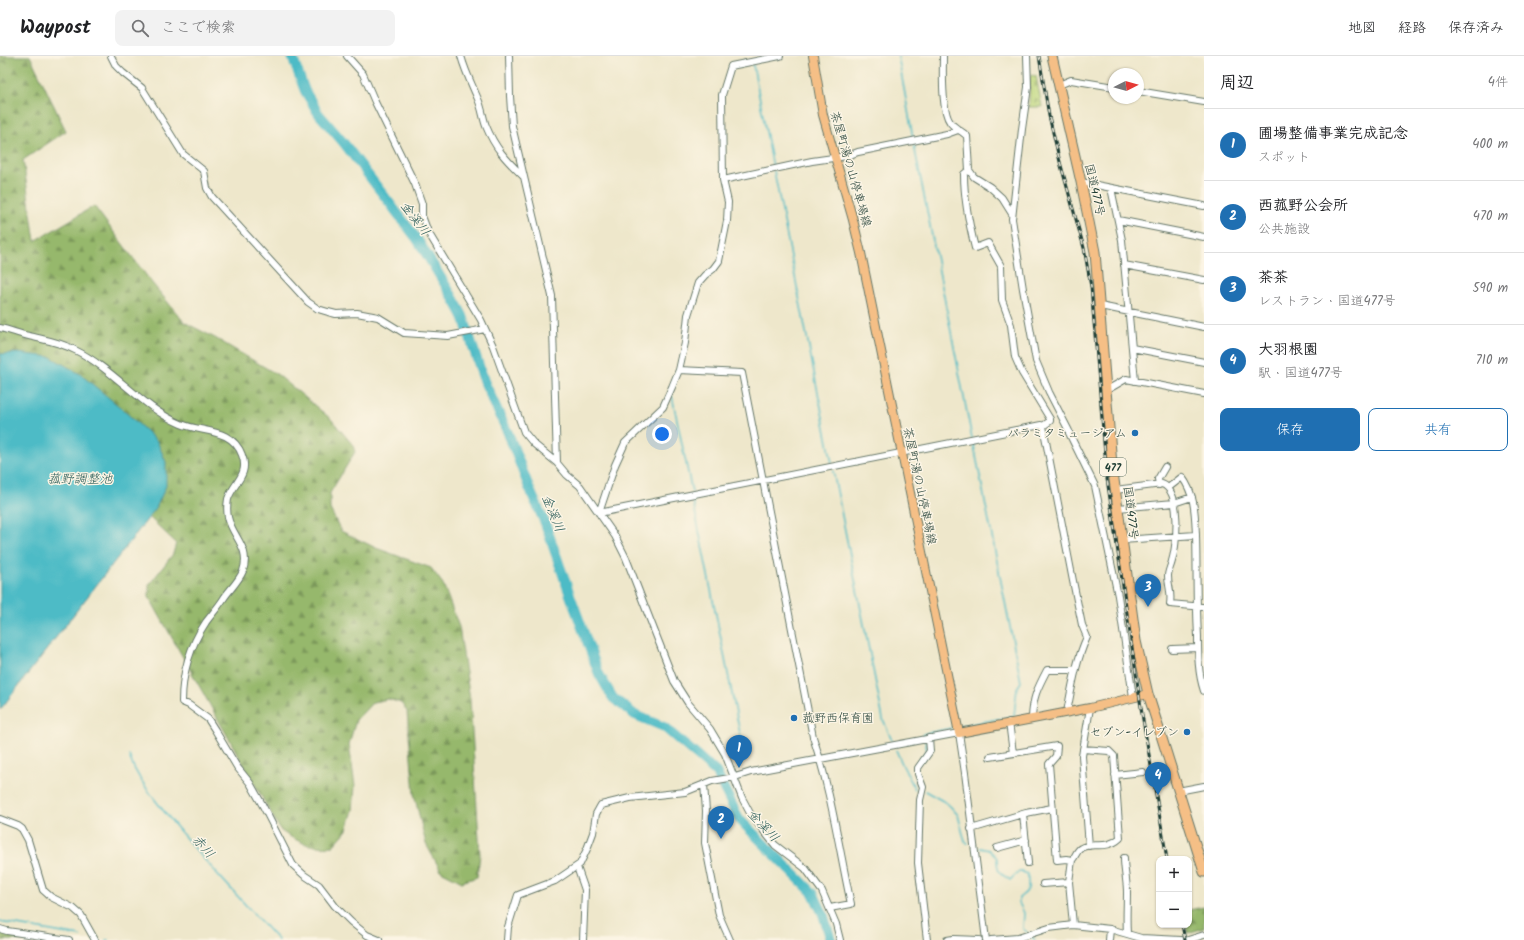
<!DOCTYPE html>
<html lang="ja">
<head>
<meta charset="utf-8">
<style>
  :root { --surface:#fff; --page:#f2f2f2; --text:#202124; --muted:#757577; --line:#e0e0e0; --accent:#1f6fb2 }
  body { margin:0; font-family:Kalam,"Klee One",sans-serif; background:var(--page); color:var(--text) }
  .controls { position:absolute; right:12px; bottom:12px; display:grid; overflow:hidden; border-radius:8px; box-shadow:0 1px 3px #0004 }
  .controls button { width:36px; height:36px; display:grid; place-items:center; padding:0; border:0; border-bottom:1px solid var(--line); background:var(--surface); color:var(--text); font:20px sans-serif }
  .compass { position:absolute; left:1108px; top:12px; width:36px; height:36px; border-radius:50%; background:var(--surface); box-shadow:0 1px 3px #0004; rotate:84deg }
  .you { position:absolute; left:662px; top:378px; width:14px; height:14px; margin:-10px; border:3px solid #fff; border-radius:50%; background:#1a73e8; box-shadow:0 0 0 6px #1a73e833 }
  .badge { display:grid; place-items:center; width:26px; height:26px; border-radius:50%; background:var(--accent); color:#fff; font-size:13px; font-weight:700 }
  .pin { position:absolute; translate:-50% -33px; filter:drop-shadow(0 1px 2px #0008) }
  .pin::after { content:''; position:absolute; top:21px; width:14px; height:12px; background:inherit; clip-path:polygon(0 0,100% 0,50% 100%) }
  .list { margin:0; padding:0; list-style:none }
  h2 { display:flex; justify-content:space-between; align-items:center; height:52px; margin:0; padding:0 16px; font-size:17px }
  h2 small { font-size:13px; font-weight:400; color:var(--muted) }
  .list li { display:grid; grid-template-columns:26px 1fr auto; gap:12px; align-items:center; box-sizing:border-box; height:72px; padding:0 16px; border-top:1px solid var(--line) }
  .list b { display:block; font-size:15px; white-space:nowrap }
  .list p { margin:0; font-size:13px; white-space:nowrap; color:var(--muted) }
  .list em { font-size:13px; font-style:normal; color:var(--muted) }
  .actions { display:flex; gap:8px; padding:12px 16px }
  .actions a { flex:1; padding:9px 0; border:1px solid var(--accent); border-radius:8px; text-align:center; font-size:14px; color:var(--accent) }
  .actions .main { background:var(--accent); color:#fff }
  .icon { flex:none; width:22px; height:22px; fill:none; stroke:currentColor; stroke-width:2; stroke-linecap:round; stroke-linejoin:round }
  .map { position:relative; flex:none; width:1204px; height:884px; overflow:hidden }
  header { display:flex; align-items:center; gap:24px; box-sizing:border-box; height:56px; padding:0 20px; background:var(--surface); border-bottom:1px solid var(--line) }
  header strong { font-size:19px }
  nav { display:flex; gap:22px; margin-inline-start:auto; font-size:14px }
  .search { width:280px; height:36px; background:var(--page); display:flex; align-items:center; gap:10px; box-sizing:border-box; padding:0 14px; border-radius:8px; color:var(--muted); font-size:15px }
  main { display:flex }
  aside { flex:1; background:var(--surface) }
  .map>svg:first-child { display:block }
  .forest { fill:url(#forest-firs); stroke:#5a7a50 }
  .cemetery { fill:url(#cemetery-stones); stroke:#6e8a58 }
  .water { fill:#4dbbc6; stroke:#367c7d }
  .lines { fill:none; stroke-linecap:round; stroke-linejoin:round }
  .stream { stroke:#4dbbc6; stroke-width:1.5 }
  .river { stroke:#4dbbc6; stroke-width:10 }
  .minor-casing { stroke:#677869; stroke-width:8 }
  .major-casing { stroke:#677869; stroke-width:10 }
  .highway-casing { stroke:#677869; stroke-width:11 }
  .minor { stroke:#fff; stroke-width:6 }
  .major { stroke:#f5bf86; stroke-width:8 }
  .highway { stroke:#f5bf86; stroke-width:9 }
  .rail-casing { stroke:#1f3d34; stroke-width:3 }
  .rail { stroke:#fcf5e5; stroke-width:1.5; stroke-dasharray:4.5; stroke-linecap:butt }
  .poi-dot { fill:#1f6fb2; stroke:#fcf5e5; stroke-width:1.5 }
  .labels { text-anchor:middle; stroke-width:3; stroke-linejoin:round; paint-order:stroke }
  .shield { fill:#fcf5e5; stroke:#617469; stroke-width:1 }
  .shield-label { font-size:11px; font-weight:bold; fill:#1f3d34 }
  .street-label { font-size:12px; fill:#1f3d34; stroke:#fcf5e5 }
  .poi-label { font-size:12px; fill:#1f3d34; stroke:#fcf5e5; text-anchor:end }
  .water-label { font-size:13px; font-style:italic; fill:#2a5c58; stroke:#fcf5e5 }
</style>
</head>
<body>
<header>
<strong>Waypost</strong>
<div class="search"><svg class="icon" aria-label="search" viewBox="0 0 24 24"><circle cx="10" cy="10" r="6"/><path d="M15 15l6 6"/></svg>ここで検索</div>
<nav><a>地図</a><a>経路</a><a>保存済み</a></nav>
</header>
<main>
<div class="map">
<svg width="1204" height="884" viewBox="0 0 1204 884">
  <defs>
    <pattern id="forest-firs" width="22" height="20" patternUnits="userSpaceOnUse"><rect width="22" height="20" fill="#96b86c"/><path d="M5 1l3.5 6h-7zM16 11l3.5 6h-7z" fill="#7a975a"/></pattern>
    <pattern id="cemetery-stones" width="16" height="16" patternUnits="userSpaceOnUse"><rect width="16" height="16" fill="#bdd77c"/><path d="M2 7V4a2 2 0 0 1 4 0v3zM10 15v-3a2 2 0 0 1 4 0v3z" fill="#a2b96c"/></pattern>
  </defs>
  <rect width="100%" height="100%" fill="#fcf5e5"/>
  <filter id="ink" filterUnits="userSpaceOnUse"><feTurbulence type="fractalNoise" baseFrequency=".025" numOctaves="2"/><feDisplacementMap in="SourceGraphic" scale="8" xChannelSelector="R" yChannelSelector="G"/><feConvolveMatrix kernelMatrix="1 2 1 2 8 2 1 2 1" color-interpolation-filters="sRGB"/></filter>
  <filter id="wash" filterUnits="userSpaceOnUse"><feTurbulence type="fractalNoise" baseFrequency=".012" numOctaves="4" result="noise"/><feDisplacementMap in="SourceGraphic" scale="16" xChannelSelector="R" yChannelSelector="G"/><feGaussianBlur stdDeviation="0.9" result="paint"/><feColorMatrix in="noise" values="0 0 0 0 0 0 0 0 0 0 0 0 0 0 0 0 0 1.4 0 .05"/><feComposite in="paint" operator="in"/></filter>
  <g filter="url(#wash)">
    <rect width="100%" height="100%" fill="#eee7cb"/>
    <path class="forest" d="M 0,0 L 30,0 L 66,75 L 23,104 L 35,185 L 94,150 L 152,227 L 184,266 L 215,282 L 278,319 L 331,363 L 353,389 L 355,396 L 330,437 L 330,453 L 341,475 L 376,492 L 431,512 L 443,528 L 459,571 L 470,643 L 480,799 L 477,821 L 462,826 L 441,815 L 426,788 L 414,738 L 407,655 L 401,647 L 388,643 L 373,646 L 356,664 L 349,688 L 355,730 L 353,754 L 347,774 L 333,790 C 310,792 300,787 281,775 L 149,541 L 149,529 L 173,498 L 176,487 L 146,458 L 0,339 Z
      M 1204,851 L 1204,872 L 1188,877 L 1186,869 L 1189,869 L 1189,854 Z
      M 0,876 L 21,882 L 42,884 L 0,884 Z"/>
    <path class="cemetery" d="M 1030,19 L 1036,20 L 1042,51 L 1029,51 Z"/>
    <path class="water" d="M 18,297 L 51,301 L 80,318 L 120,351 L 157,385 L 166,406 L 166,430 L 156,452 L 0,654 L 0,298 Z"/>
    <g class="lines">
      <path class="stream" d="M 898,0 L 913,82
        M 753,9 L 773,111
        M 914,89 L 972,382
        M 774,115 L 832,407
        M 672,340 L 692,436
        M 833,415 L 883,663 L 892,685
        M 692,440 L 743,692
        M 961,670 L 1014,660 L 1017,632 L 1021,626 L 973,385
        M 924,681 L 923,678 L 956,671
        M 896,694 L 903,710 L 915,733
        M 129,699 C 135,721 159,749 174,768 C 207,808 243,846 278,884
        M 916,711 L 917,707 L 927,694 L 925,685
        M 916,721 L 920,732
        M 925,735 L 943,745 L 950,750 L 958,759 L 965,786 L 968,787
        M 980,792 L 989,794 L 997,802 C 997,817 999,816 1010,824 L 1019,815 L 1028,818 C 1027,823 1029,827 1028,832 C 1027,837 1022,839 1019,842 L 1019,847 L 1024,857 L 1023,873 L 1027,876
        M 0,866 L 80,880
        M 1031,880 L 1035,884
        M 106,884 L 108,884"/>
      <path class="river" d="M 292,0 L 305,35 L 318,57 L 343,86 L 417,183 L 451,238 L 463,260 L 484,325 L 508,377 L 530,434 L 545,467 L 570,539 L 599,618 L 613,642 L 635,659 L 664,671 L 716,716 L 739,763 L 813,837 L 823,858 L 831,884"/>
    </g>
  </g>
  <g filter="url(#ink)">
    <g class="lines">
      <defs>
        <path id="minor" d="M 111,0 L 116,10 L 123,17 L 142,32 L 183,98 L 204,115 L 207,132 L 212,141 L 308,246 L 318,253 L 328,256 L 336,258 L 357,257 L 378,261 L 404,277 L 448,280 L 485,273
          M 347,0 L 363,18 L 375,46 L 415,128 L 422,148 L 422,160 L 428,176 L 481,264 L 493,290 L 524,376 L 534,388 L 557,407 L 567,419 L 580,430 L 615,480 L 626,502 L 674,625 L 688,647 L 710,673 L 725,698 L 742,742 L 751,759 L 775,789 L 805,812 L 822,835 L 836,868 L 840,884
          M 461,0 C 465,15 472,29 478,43 C 482,52 483,62 486,70 C 495,92 506,104 523,120
          M 509,0 L 510,40 L 512,70 L 552,240 L 557,407
          M 943,0 C 943,15 941,54 950,66 C 954,72 962,75 967,80 L 969,114 L 974,121 L 990,131 L 1002,142 L 1012,158
          M 1027,0 L 1028,31 L 1022,73 L 1012,163 L 1023,233 L 1036,305 L 1049,336 L 1069,375 L 1069,377 L 1095,430 L 1118,540 L 1133,641
          M 1059,29 L 1071,24 L 1114,31
          M 1138,35 L 1204,46
          M 969,114 L 964,118 C 964,144 969,168 975,192 L 988,187 L 1001,210 L 1002,244 L 1011,269 L 1015,301 L 1022,317 L 1050,363 L 1050,365 L 1043,370 L 1073,525 L 1082,569 L 1087,581 C 1076,605 1072,630 1067,656
          M 723,124 L 812,105 L 847,100 L 858,96 L 947,78 L 958,74
          M 1081,126 L 1204,150
          M 1111,132 L 1122,184 L 1135,325
          M 1118,164 L 1204,181
          M 1124,209 L 1204,224
          M 1100,250 L 1204,271
          M 0,272 C 10,274 19,278 29,280 C 45,284 60,286 75,294 C 114,313 141,351 181,368 C 204,377 232,372 242,399 C 250,419 233,427 228,443 C 227,449 227,456 228,461 C 232,481 251,491 243,515 C 239,525 230,533 224,542 C 219,550 212,558 206,566 C 190,590 182,618 182,646 L 189,649 L 208,663 L 215,674 L 237,711 L 250,727 L 263,750 L 293,809 L 304,819 L 319,829 L 335,850 L 351,866 L 367,879 L 379,884
          M 1132,292 L 1204,306
          M 679,314 L 742,317 L 813,681 C 831,735 839,792 851,848 L 830,852
          M 1107,334 L 1126,323 L 1204,338
          M 1159,429 L 1158,423 L 1165,411
          M 1168,432 L 1182,421 C 1195,438 1195,458 1196,479
          M 1115,434 L 1162,428 C 1182,435 1177,489 1172,505 C 1171,510 1168,515 1168,520 C 1168,531 1172,535 1170,548 L 1204,551
          M 1118,452 L 1174,447 L 1192,441
          M 599,457 L 615,409 L 625,387 L 663,351 L 672,331 L 679,314 L 685,287 L 688,259 L 698,227 L 705,219 L 713,213 L 719,205 L 727,165 L 728,146 L 723,124 L 722,39 L 731,10 L 780,0
          M 599,457 L 1041,369 L 1043,370
          M 1122,484 L 1196,479 C 1197,512 1196,546 1198,580 C 1198,599 1198,617 1204,635
          M 1172,593 L 1198,592
          M 1032,662 C 1033,641 1037,633 1047,614 L 1075,614
          M 1009,666 L 1013,697
          M 990,701 L 1057,690 L 1056,700 L 1049,708 L 1057,804 L 1066,803 L 1072,804 C 1076,800 1076,795 1081,792 C 1092,785 1106,795 1120,782 L 1114,700 L 1109,695 L 1083,693
          M 1115,719 L 1143,716
          M 704,728 L 706,755 L 705,787 L 719,859 L 730,884
          M 1178,735 L 1204,730
          M 1023,758 L 1028,807
          M 0,763 L 18,770 L 22,773 L 28,784 L 43,834 L 51,841 L 73,852 L 81,859 L 95,884
          M 971,773 L 1026,757 L 1052,752
          M 1089,790 L 1082,700 L 1090,652
          M 997,792 L 1026,784
          M 1124,802 C 1124,814 1127,825 1127,836 C 1127,850 1126,863 1127,877
          M 1072,804 L 1069,826 L 1073,869
          M 577,811 L 585,834 L 583,884
          M 1043,828 L 1069,826
          M 0,873 L 7,875 L 69,884
          M 507,884 L 508,871 L 518,839 L 555,825 L 580,808 L 587,793 L 593,777 L 596,758 L 601,749 L 630,742 L 685,736 L 712,725 L 735,721 L 751,716 L 959,677 L 965,717 L 986,884
          M 927,884 L 918,807 L 920,744 L 923,731 L 918,718 L 918,712 L 930,695 L 929,682
          M 947,884 L 953,883 L 979,884
          M 991,884 L 1018,882 L 1049,872 L 1073,869 L 1110,873 L 1141,882 L 1181,884
          M 1109,884 L 1110,873
          M 1188,884 L 1204,879"/>
        <path id="major" d="M 813,0 L 823,59 L 853,164 L 861,197 L 959,677 L 1090,652 L 1148,638"/>
        <path id="highway" d="M 1052,0 L 1081,126 L 1095,196 L 1112,409 L 1136,585 L 1148,638 L 1204,816"/>
      </defs>
      <use href="#minor" class="minor-casing"/>
      <use href="#major" class="major-casing"/>
      <use href="#highway" class="highway-casing"/>
      <use href="#minor" class="minor"/>
      <use href="#major" class="major"/>
      <use href="#highway" class="highway"/>
      <defs>
        <path id="rail" d="M 1039,0 L 1049,60 L 1060,106 L 1084,192 L 1091,231 L 1107,423 L 1142,658 L 1167,803
          M 1182,869 L 1185,884"/>
      </defs>
      <use href="#rail" class="rail-casing"/>
      <use href="#rail" class="rail"/>
    </g>
  </g>
  <g class="poi-dot">
    <circle cx="1135" cy="377" r="4"/>
    <circle cx="794" cy="662" r="4"/>
    <circle cx="1187" cy="676" r="4"/>
  </g>
  <g class="labels">
    <rect class="shield" x="1100" y="402" width="26" height="18" rx="3"/>
    <g class="shield-label">
      <text x="1113" y="415">477</text>
    </g>
    <g class="street-label">
      <text transform="translate(851 113) rotate(74)" y="4">茶屋町湯の山停車場線</text>
      <text transform="translate(1095 134) rotate(77)" y="4">国道477号</text>
      <text transform="translate(920 430) rotate(78)" y="4">茶屋町湯の山停車場線</text>
      <text transform="translate(1131 457) rotate(83)" y="4">国道477号</text>
    </g>
    <g class="poi-label">
      <text x="1127" y="381">パラミタミュージアム</text>
      <text x="802" y="666" text-anchor="start">菰野西保育園</text>
      <text x="1179" y="680">セブン-イレブン</text>
    </g>
    <g class="water-label">
      <text transform="translate(416 162) rotate(53)" y="5">金溪川</text>
      <text x="80" y="427">菰野調整池</text>
      <text transform="translate(554 457) rotate(68)" y="5">金溪川</text>
      <text transform="translate(764 769) rotate(47)" y="5">金溪川</text>
      <text transform="translate(204 790) rotate(49)" y="5">赤川</text>
    </g>
  </g>
</svg>
<div class="controls">
<button>+</button>
<button>−</button>
</div>
<svg class="compass" viewBox="-18 -18 36 36"><path d="M0-13l5 13h-10z" fill="#e53935"/><path d="M0 13l5-13h-10z" fill="#757577"/></svg>
<div class="you"></div>
<div class="pin badge" style="left:739px;top:712px">1</div>
<div class="pin badge" style="left:721px;top:783px">2</div>
<div class="pin badge" style="left:1148px;top:551px">3</div>
<div class="pin badge" style="left:1158px;top:739px">4</div>
</div>
<aside>
<h2>周辺<small>4件</small></h2>
<ul class="list">
<li><span class="badge">1</span><div><b>圃場整備事業完成記念</b><p>スポット</p></div><em>400 m</em></li>
<li><span class="badge">2</span><div><b>西菰野公会所</b><p>公共施設</p></div><em>470 m</em></li>
<li><span class="badge">3</span><div><b>茶茶</b><p>レストラン · 国道477号</p></div><em>590 m</em></li>
<li><span class="badge">4</span><div><b>大羽根園</b><p>駅 · 国道477号</p></div><em>710 m</em></li>
</ul>
<div class="actions"><a class="main">保存</a><a>共有</a></div>
</aside>
</main>
</body>
</html>
